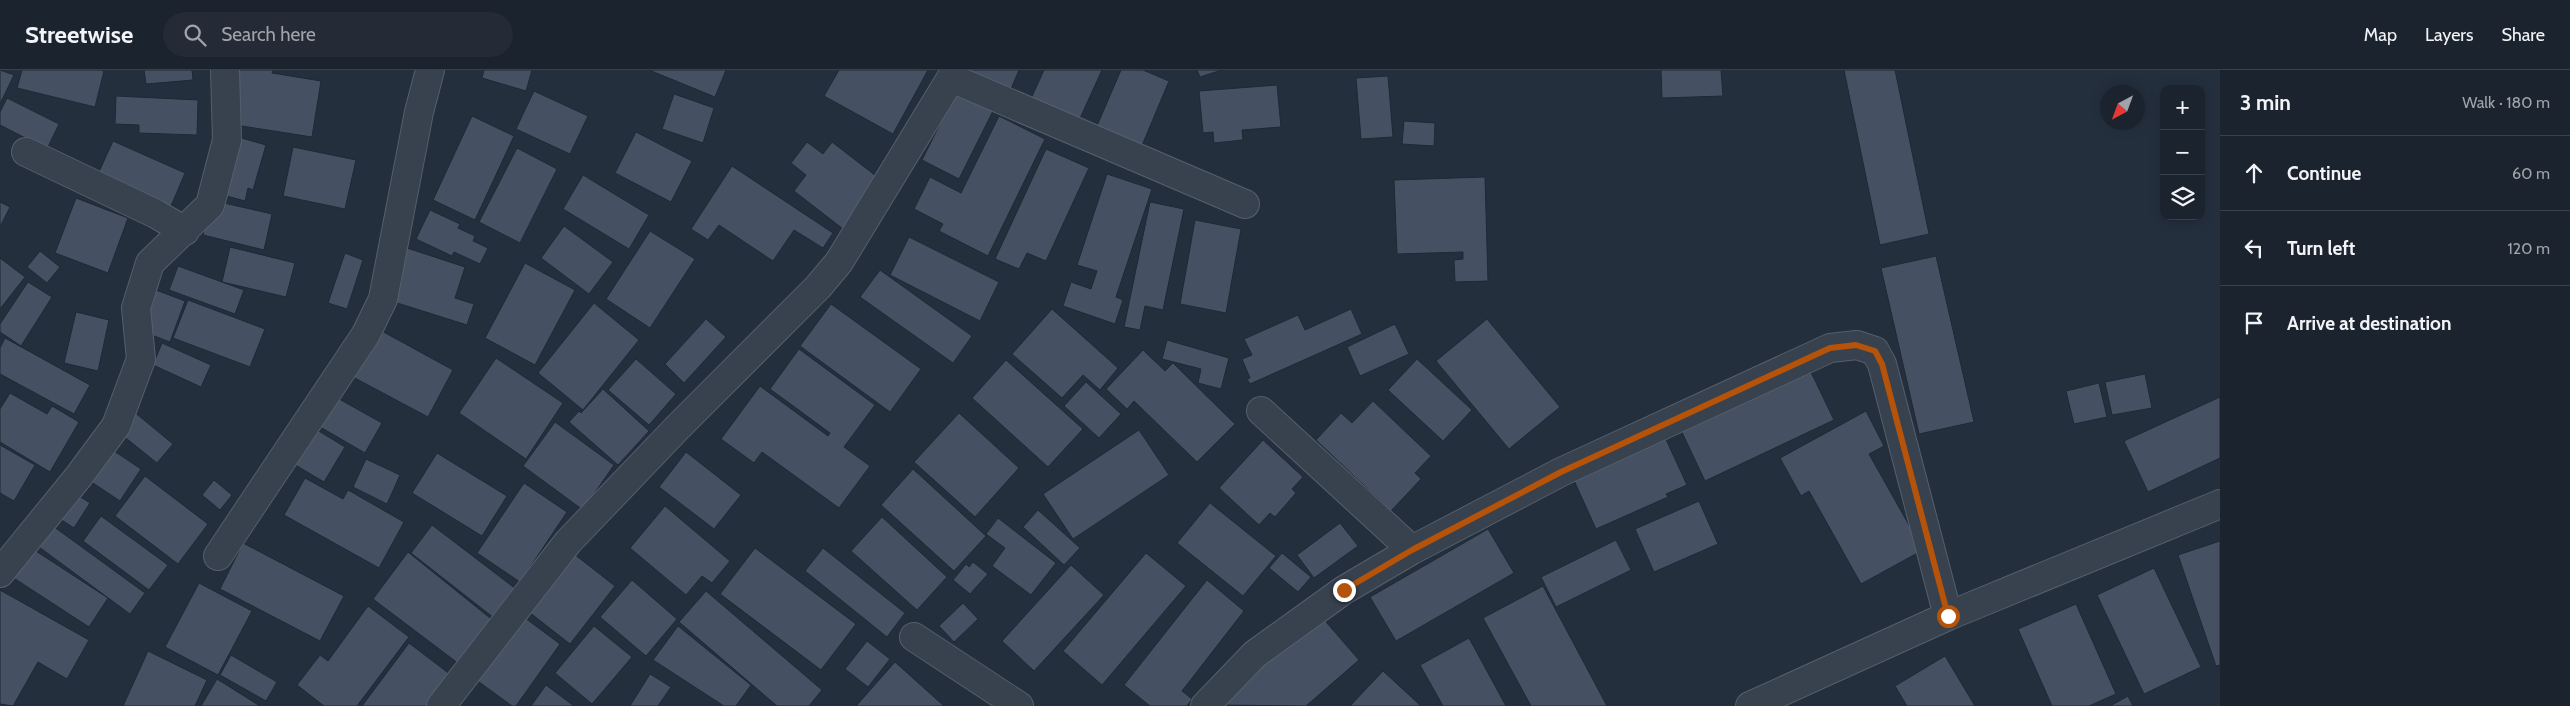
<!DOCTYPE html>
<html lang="en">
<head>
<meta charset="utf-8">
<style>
  :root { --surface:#1b232e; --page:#242b36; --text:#f1f3f6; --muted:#a0a4aa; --line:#39404a }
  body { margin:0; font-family:Cabin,sans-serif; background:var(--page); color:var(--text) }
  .controls { position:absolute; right:15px; top:15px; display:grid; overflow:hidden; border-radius:10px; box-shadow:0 2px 12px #0003 }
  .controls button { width:45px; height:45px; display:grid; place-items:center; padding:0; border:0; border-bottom:1px solid var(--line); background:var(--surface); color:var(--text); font:25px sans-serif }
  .compass { position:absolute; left:2100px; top:15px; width:45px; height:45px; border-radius:50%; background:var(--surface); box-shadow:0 2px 12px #0003; rotate:221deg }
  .stop { position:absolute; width:15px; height:15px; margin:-11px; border:4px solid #b45309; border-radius:50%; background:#fff }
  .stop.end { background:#b45309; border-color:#fff; box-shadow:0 1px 5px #0008 }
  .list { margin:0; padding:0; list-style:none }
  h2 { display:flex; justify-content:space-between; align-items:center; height:65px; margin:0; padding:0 20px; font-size:21px }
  h2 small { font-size:16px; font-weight:400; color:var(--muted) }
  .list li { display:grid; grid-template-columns:32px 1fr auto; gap:15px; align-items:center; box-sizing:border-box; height:75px; padding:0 20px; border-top:1px solid var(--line) }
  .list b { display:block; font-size:19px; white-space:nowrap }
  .list em { font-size:16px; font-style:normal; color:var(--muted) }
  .icon { flex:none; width:28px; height:28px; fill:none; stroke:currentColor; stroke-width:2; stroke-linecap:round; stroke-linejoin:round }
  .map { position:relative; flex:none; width:2220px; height:636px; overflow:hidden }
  header { display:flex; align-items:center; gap:30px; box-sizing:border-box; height:70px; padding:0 25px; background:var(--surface); border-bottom:1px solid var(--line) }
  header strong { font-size:24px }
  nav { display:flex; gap:28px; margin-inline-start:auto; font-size:18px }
  .search { width:350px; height:45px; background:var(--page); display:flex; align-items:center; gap:12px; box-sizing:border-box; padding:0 18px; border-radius:28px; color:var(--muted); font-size:19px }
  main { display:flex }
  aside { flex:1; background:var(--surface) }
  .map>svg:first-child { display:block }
  .building { fill:#455162; stroke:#1f2835 }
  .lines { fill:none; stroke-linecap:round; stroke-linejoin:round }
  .street-casing { stroke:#565f6c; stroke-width:30 }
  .street { stroke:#38414e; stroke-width:28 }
  .route { stroke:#b45309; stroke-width:6 }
</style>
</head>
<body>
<header>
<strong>Streetwise</strong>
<div class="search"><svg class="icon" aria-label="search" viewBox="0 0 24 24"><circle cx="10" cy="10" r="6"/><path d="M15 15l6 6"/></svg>Search here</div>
<nav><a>Map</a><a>Layers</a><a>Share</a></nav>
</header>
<main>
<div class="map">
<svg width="2220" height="636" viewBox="0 0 2220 636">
  <rect width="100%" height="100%" fill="#242f3e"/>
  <path class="building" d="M 0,0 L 14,5 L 0,34 Z
    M 22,0 L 101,0 L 104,1 L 95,37 L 17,18 Z
    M 144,0 L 192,0 L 193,10 L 146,14 Z
    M 237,0 L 273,0 L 272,3 L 321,11 L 312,67 L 229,54 Z
    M 484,0 L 532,0 L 526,21 L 482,8 Z
    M 649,0 L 726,0 L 715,27 Z
    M 839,0 L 928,0 L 893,64 L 824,26 Z
    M 966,0 L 1019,0 L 1011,19 Z
    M 1044,0 L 1102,0 L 1077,55 L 1029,33 Z
    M 1121,0 L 1143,0 L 1169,11 L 1138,85 L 1093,65 Z
    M 1197,0 L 1222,0 L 1200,7 Z
    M 1661,0 L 1721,0 L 1723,26 L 1662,28 Z
    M 1844,0 L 1895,0 L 1929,164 L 1880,175 Z
    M 1388,6 L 1393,67 L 1361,69 L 1356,8 Z
    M 1277,15 L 1281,57 L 1242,60 L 1243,70 L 1214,73 L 1213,62 L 1203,63 L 1199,21 Z
    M 959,16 L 996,35 L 959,109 L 922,90 Z
    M 534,21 L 588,46 L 570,84 L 516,59 Z
    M 674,24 L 714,38 L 703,73 L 662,59 Z
    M 116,26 L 198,30 L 197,65 L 139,63 L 139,55 L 115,54 Z
    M 7,28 L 59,54 L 47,79 L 0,55 L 0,42 Z
    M 472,46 L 514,66 L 475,150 L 433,130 Z
    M 999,46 L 1045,69 L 988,186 L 939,161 L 943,154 L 914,139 L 930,107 L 961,123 Z
    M 1404,51 L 1435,53 L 1434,76 L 1402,74 Z
    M 217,61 L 266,75 L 253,120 L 248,118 L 245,131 L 201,119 Z
    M 636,62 L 692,91 L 671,132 L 615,103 Z
    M 113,71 L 185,103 L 171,136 L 98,104 Z
    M 807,72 L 823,84 L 832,72 L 885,113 L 847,162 L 794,121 L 806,105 L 791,93 Z
    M 293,77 L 356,90 L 345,139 L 283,126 Z
    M 517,78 L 557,99 L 520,173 L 479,152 Z
    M 1046,79 L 1089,98 L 1046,191 L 1027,183 L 1019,199 L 995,189 Z
    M 732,96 L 833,163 L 823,178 L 794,160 L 773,191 L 719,155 L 708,170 L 691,159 Z
    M 1107,104 L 1152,119 L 1116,227 L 1123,230 L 1115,254 L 1063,236 L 1071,212 L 1091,219 L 1097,201 L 1077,195 Z
    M 583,105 L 649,145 L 629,179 L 563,139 Z
    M 1485,107 L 1488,211 L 1455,212 L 1454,190 L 1463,189 L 1463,182 L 1397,184 L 1394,110 Z
    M 76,128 L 128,148 L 108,203 L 55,183 Z
    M 211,130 L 272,144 L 264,180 L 203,165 Z
    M 0,132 L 10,137 L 0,157 Z
    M 1150,132 L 1184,139 L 1163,240 L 1145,236 L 1140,260 L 1124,257 Z
    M 430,140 L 460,154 L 458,158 L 475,166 L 473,171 L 488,178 L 480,194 L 454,182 L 452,186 L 416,169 Z
    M 1195,150 L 1241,159 L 1226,243 L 1180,234 Z
    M 564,156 L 613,192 L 589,224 L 541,188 Z
    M 650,161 L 695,189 L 650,258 L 606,229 Z
    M 909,167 L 999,212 L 980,251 L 890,205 Z
    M 230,177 L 295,193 L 286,227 L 222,212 Z
    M 407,178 L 465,197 L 455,228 L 474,234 L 467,255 L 391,231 Z
    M 40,181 L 60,197 L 47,213 L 27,197 Z
    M 345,183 L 363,190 L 347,239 L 328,233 Z
    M 1936,186 L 1974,352 L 1919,364 L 1881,198 Z
    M 0,188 L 25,207 L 0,239 Z
    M 525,193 L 575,220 L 535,295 L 485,268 Z
    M 178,196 L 244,220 L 235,244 L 169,220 Z
    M 880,200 L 972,266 L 953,293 L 860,227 Z
    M 28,212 L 52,227 L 21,276 L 0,262 L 0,254 Z
    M 140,214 L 185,231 L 170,272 L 125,255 Z
    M 188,230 L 265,259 L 250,297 L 173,268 Z
    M 594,233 L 639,270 L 583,340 L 538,303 Z
    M 831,234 L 921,299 L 890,342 L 800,276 Z
    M 1052,239 L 1118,298 L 1100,320 L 1083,305 L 1062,328 L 1012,284 Z
    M 1351,239 L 1362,264 L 1250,314 L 1247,309 L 1250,308 L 1242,289 L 1252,285 L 1244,269 L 1298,245 L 1305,260 Z
    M 76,242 L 109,250 L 98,301 L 64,293 Z
    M 706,249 L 726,267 L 684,313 L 665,294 Z
    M 1487,249 L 1560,337 L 1509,379 L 1436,291 Z
    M 1395,254 L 1409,284 L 1360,306 L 1347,277 Z
    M 378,259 L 453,300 L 428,347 L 353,307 Z
    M 5,268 L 90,315 L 74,344 L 0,304 L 0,278 Z
    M 1167,270 L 1229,288 L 1221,319 L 1198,313 L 1201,299 L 1162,289 Z
    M 162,273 L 211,295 L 201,317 L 153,295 Z
    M 799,279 L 875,335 L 844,377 L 870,396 L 839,438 L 762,382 L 754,393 L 721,369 L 760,316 L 828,366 L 830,363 L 770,319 Z
    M 1143,280 L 1165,301 L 1173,293 L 1235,354 L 1197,392 L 1134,331 L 1127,339 L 1106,319 Z
    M 496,288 L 563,333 L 526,389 L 459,343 Z
    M 636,289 L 676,324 L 649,355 L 608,320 Z
    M 1417,289 L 1472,340 L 1443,371 L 1388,320 Z
    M 1006,290 L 1083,359 L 1048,397 L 972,328 Z
    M 1808,296 L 1834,350 L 1705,411 L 1679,356 Z
    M 2145,304 L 2152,338 L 2112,345 L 2105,312 Z
    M 1086,312 L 1121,344 L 1099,368 L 1064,336 Z
    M 2099,313 L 2107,347 L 2074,354 L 2066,321 Z
    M 603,319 L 649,361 L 618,395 L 569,352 L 579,341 L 581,343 Z
    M 10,323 L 47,344 L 52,336 L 79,352 L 50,402 L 0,372 L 0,339 Z
    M 332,325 L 382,353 L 365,383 L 315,354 Z
    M 2220,327 L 2220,388 L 2148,422 L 2124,371 Z
    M 1373,331 L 1431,386 L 1415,403 L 1421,409 L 1391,441 L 1316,370 L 1341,343 L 1352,353 Z
    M 133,341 L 173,374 L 157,393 L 117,361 Z
    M 1866,341 L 1884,376 L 1869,384 L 1923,480 L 1861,514 L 1809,421 L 1801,426 L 1780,388 Z
    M 959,343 L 1019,398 L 975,447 L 914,392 Z
    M 304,352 L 345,377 L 324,412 L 282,387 Z
    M 555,352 L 614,395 L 583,440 L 523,396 Z
    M 1139,360 L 1169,405 L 1073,469 L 1043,424 Z
    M 1664,365 L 1687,415 L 1666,424 L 1668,427 L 1596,459 L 1572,406 Z
    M 1263,370 L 1303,407 L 1292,419 L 1296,423 L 1275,447 L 1270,443 L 1259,455 L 1219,418 Z
    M 99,371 L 141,399 L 120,431 L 78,403 Z
    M 0,375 L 35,395 L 14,431 L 0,423 Z
    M 686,382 L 741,425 L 714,459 L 659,417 Z
    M 437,383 L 507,426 L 482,466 L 412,423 Z
    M 366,389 L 400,405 L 387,434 L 353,417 Z
    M 913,399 L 986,466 L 954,501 L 881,435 Z
    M 145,406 L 208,454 L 178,494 L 115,446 Z
    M 305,408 L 343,429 L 348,420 L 404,452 L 379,498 L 284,445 Z
    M 214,410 L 232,425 L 220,440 L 202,425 Z
    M 56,411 L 90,433 L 74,458 L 40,436 Z
    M 524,413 L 567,442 L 520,512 L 477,483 Z
    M 1699,431 L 1718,474 L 1654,502 L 1635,459 Z
    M 1210,433 L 1276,486 L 1243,526 L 1177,473 Z
    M 665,436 L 730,491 L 712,513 L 702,506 L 686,525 L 630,478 Z
    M 1038,440 L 1080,478 L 1064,495 L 1023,457 Z
    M 35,443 L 145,523 L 130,544 L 20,463 Z
    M 101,446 L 168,495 L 149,520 L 83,471 Z
    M 882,447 L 947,507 L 917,540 L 851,481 Z
    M 998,448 L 1056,493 L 1031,525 L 992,496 L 1005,478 L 986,464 Z
    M 1340,453 L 1358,476 L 1314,508 L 1297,485 Z
    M 432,455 L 516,519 L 494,548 L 411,483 Z
    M 1488,459 L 1514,503 L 1396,571 L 1370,527 Z
    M 1616,470 L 1631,500 L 1556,537 L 1541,507 Z
    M 2220,471 L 2220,595 L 2216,596 L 2178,485 Z
    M 22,472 L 108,528 L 89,557 L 3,501 Z
    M 243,473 L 344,526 L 320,571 L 220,519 Z
    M 755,478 L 856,554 L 821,600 L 720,524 Z
    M 823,478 L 905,543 L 887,567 L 805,501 Z
    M 408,482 L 495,552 L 463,597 L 373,529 Z
    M 1146,483 L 1186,516 L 1102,615 L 1063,581 Z
    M 1282,483 L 1311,507 L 1298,522 L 1269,498 Z
    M 574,484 L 615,516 L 570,574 L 529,542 Z
    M 973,492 L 988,504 L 970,524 L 953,510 L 966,494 L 969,497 Z
    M 1071,495 L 1104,525 L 1034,601 L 1002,571 Z
    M 2154,498 L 2201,597 L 2144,624 L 2097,525 Z
    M 632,510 L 677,549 L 646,586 L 600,547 Z
    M 1207,510 L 1244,541 L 1182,621 L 1192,629 L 1187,636 L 1150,636 L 1124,615 Z
    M 199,513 L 252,541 L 218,605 L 165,577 Z
    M 1543,516 L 1607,636 L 1531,636 L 1483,548 Z
    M 0,520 L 89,570 L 67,609 L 38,592 L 13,636 L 0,634 Z
    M 706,521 L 822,620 L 809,636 L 777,636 L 679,552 Z
    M 963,533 L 978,549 L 954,572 L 939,556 Z
    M 2076,534 L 2116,624 L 2089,636 L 2052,636 L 2018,559 Z
    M 368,536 L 409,567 L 357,636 L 324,636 L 297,615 L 320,585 L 328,591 Z
    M 521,545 L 560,574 L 516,636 L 512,636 L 475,609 Z
    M 1320,545 L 1359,590 L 1306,636 L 1217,635 Z
    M 594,556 L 632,587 L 592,634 L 555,603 Z
    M 678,556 L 751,615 L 736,636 L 724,636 L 653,590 Z
    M 1469,568 L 1506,636 L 1443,636 L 1420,595 Z
    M 867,571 L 890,589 L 868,617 L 845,599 Z
    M 409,573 L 451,605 L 428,636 L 362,636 Z
    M 148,581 L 207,610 L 195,636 L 123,636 Z
    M 231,585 L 277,612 L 266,631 L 220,605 Z
    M 1945,586 L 1975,636 L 1907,636 L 1895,616 Z
    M 895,592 L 944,636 L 856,636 Z
    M 1383,601 L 1421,636 L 1350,636 Z
    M 650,604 L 671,617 L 658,636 L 630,636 Z
    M 217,609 L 260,636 L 201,636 Z
    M 546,615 L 574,636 L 531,636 Z
    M 2128,626 L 2133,636 L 2110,636 Z"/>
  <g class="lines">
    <defs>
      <path id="street" d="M 26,82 L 156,144 L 185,161
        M 1261,341 L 1412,480
        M 218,486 L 366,264 L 383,229 L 419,42 L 430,0
        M 0,503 L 79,406 L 116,356 L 141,289 L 136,238 L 150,193 L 210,135 L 227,70 L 225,0
        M 914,567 L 1019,636
        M 441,636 L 568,472 L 678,357 L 818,217 L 839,192 L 951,8 L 1245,134
        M 1205,636 L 1255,584 L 1344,520 L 1412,480 L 1561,402 L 1830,278 L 1857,275 L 1875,281 L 1882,294 L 1948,546
        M 1750,636 L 1948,546 L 2220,434"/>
    </defs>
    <use href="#street" class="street-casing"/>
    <use href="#street" class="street"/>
  </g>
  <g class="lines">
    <path class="route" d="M 1344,520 L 1412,480 L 1561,402 L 1830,278 L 1856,275 L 1875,281 L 1882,294 L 1948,546"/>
  </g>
</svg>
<div class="controls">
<button>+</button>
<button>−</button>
<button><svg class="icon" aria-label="layers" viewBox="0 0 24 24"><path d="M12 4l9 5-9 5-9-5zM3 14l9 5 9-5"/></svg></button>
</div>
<svg class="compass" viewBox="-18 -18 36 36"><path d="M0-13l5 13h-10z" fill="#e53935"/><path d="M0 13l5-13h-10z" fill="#a0a4aa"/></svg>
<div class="stop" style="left:1948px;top:546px"></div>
<div class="stop end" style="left:1344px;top:520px"></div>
</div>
<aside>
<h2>3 min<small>Walk · 180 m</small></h2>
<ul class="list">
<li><svg class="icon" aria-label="ahead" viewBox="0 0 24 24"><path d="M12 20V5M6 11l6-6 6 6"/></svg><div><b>Continue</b></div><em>60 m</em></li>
<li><svg class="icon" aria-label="left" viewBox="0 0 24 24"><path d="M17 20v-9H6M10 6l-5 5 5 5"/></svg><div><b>Turn left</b></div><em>120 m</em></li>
<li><svg class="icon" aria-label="arrive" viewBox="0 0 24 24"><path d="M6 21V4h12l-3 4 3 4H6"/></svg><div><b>Arrive at destination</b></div></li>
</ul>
</aside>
</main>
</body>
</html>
